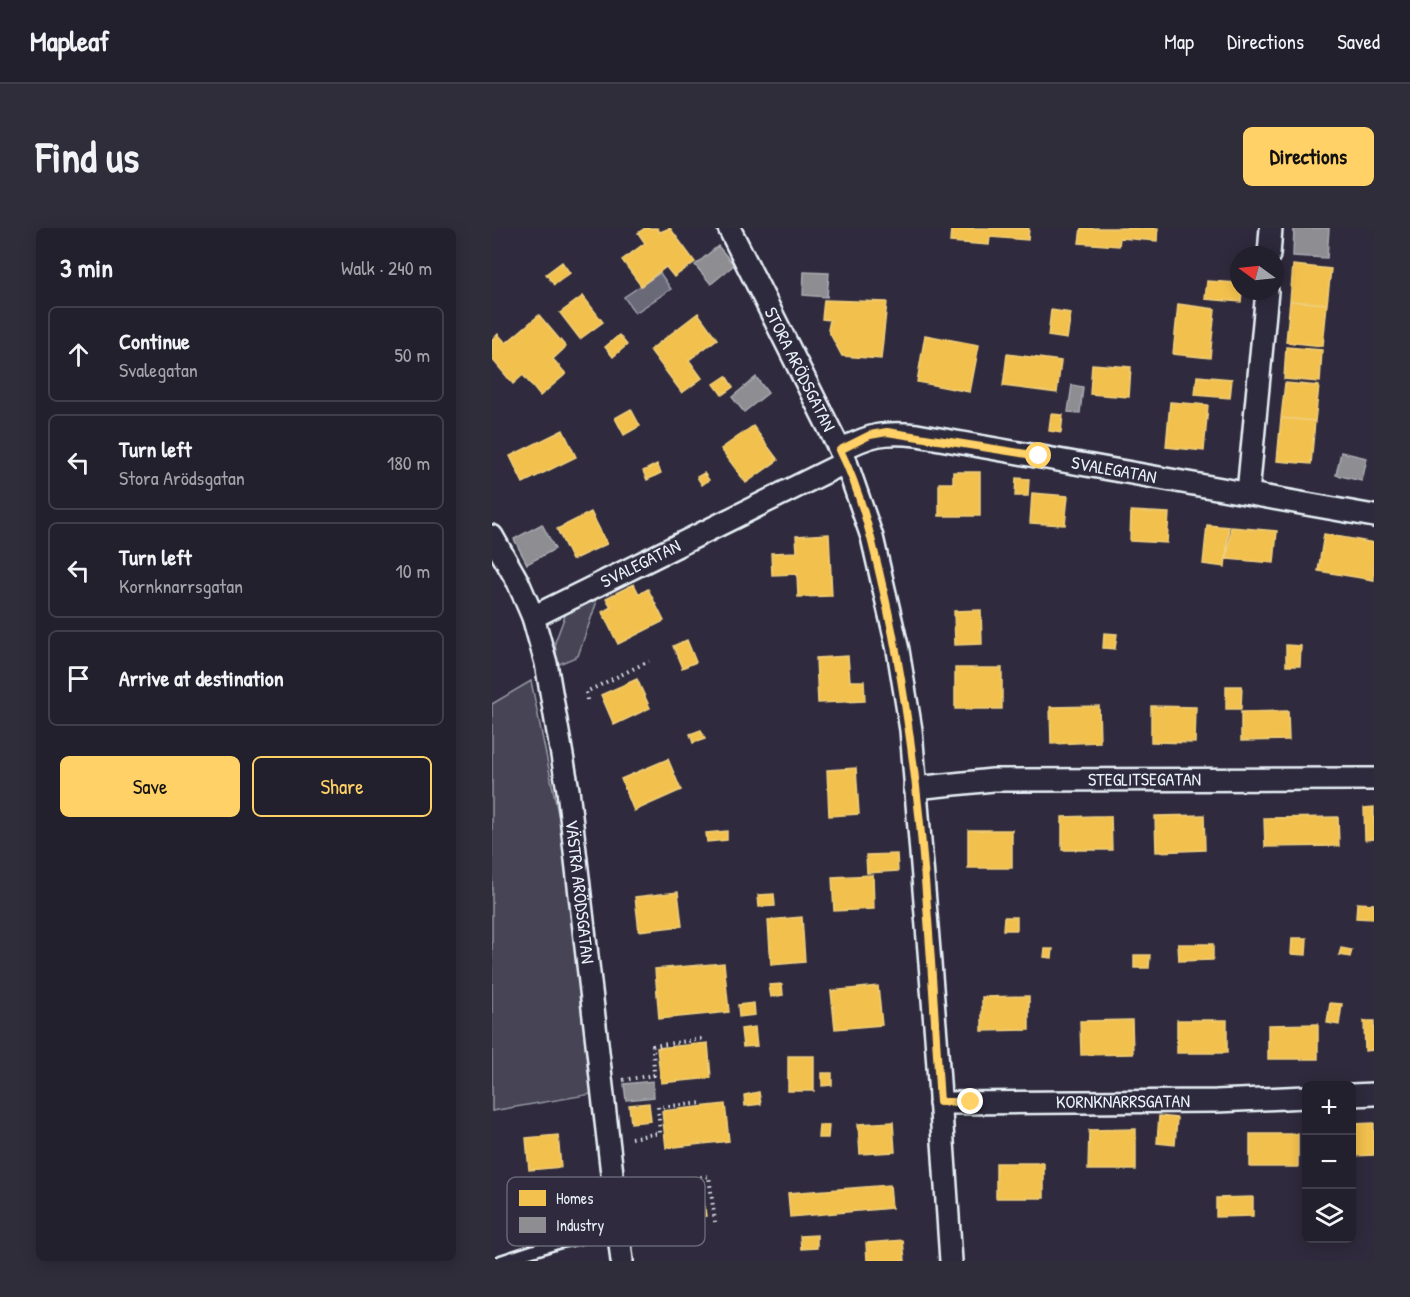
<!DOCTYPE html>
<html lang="en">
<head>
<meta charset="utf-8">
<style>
  :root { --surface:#23202e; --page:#2f2d3a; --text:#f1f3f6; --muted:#a3a3aa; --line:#403e4a; --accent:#ffd166 }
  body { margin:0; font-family:"Patrick Hand",sans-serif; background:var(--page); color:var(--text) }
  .controls { position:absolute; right:18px; bottom:18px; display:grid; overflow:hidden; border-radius:9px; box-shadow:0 3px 15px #0003 }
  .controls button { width:54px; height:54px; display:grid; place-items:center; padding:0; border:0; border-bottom:2px solid var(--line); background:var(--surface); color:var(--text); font:30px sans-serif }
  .compass { position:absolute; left:738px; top:18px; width:54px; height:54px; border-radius:50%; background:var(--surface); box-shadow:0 3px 15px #0003; rotate:285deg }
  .stop { position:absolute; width:18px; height:18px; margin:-14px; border:4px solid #ffd166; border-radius:50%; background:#fff }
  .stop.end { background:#ffd166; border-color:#fff; box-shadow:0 2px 6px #0008 }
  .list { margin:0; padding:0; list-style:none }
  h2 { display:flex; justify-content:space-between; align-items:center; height:78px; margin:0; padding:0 24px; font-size:26px }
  h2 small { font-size:20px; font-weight:400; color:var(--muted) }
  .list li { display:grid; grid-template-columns:39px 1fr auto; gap:18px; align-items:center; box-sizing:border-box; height:96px; margin:0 12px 12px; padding:0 12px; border:2px solid var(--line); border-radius:9px }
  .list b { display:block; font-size:22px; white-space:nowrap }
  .list p { margin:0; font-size:20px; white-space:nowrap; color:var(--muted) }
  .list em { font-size:20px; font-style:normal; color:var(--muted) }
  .actions { display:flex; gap:12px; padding:18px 24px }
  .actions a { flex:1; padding:14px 0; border:2px solid var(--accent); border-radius:9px; text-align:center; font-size:21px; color:var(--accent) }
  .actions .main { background:var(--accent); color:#111 }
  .icon { flex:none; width:33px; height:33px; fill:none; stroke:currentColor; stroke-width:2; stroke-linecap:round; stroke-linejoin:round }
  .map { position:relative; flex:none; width:882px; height:1033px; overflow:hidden; border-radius:9px }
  header { display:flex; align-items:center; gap:36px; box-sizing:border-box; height:84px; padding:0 30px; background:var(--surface); border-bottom:2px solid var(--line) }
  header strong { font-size:28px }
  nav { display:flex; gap:33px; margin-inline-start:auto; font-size:21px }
  .intro { display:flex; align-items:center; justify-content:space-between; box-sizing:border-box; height:144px; padding:0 36px }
  h1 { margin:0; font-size:42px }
  .button { padding:15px 27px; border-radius:9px; background:var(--accent); color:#111; font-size:21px; font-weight:700 }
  main { display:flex; gap:36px; padding:0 36px }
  aside { flex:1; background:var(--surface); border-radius:9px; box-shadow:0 3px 15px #0003 }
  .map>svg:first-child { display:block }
  .green { fill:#464455; stroke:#979aa6; stroke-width:1.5 }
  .water { fill:#696978; stroke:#9c9fab; stroke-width:1.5 }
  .homes { fill:#f2c14e; stroke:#efcf81; stroke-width:1.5 }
  .industry { fill:#8d8d92; stroke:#a8abb1; stroke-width:1.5 }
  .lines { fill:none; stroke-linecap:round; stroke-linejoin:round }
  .lane-casing { stroke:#e8f1f8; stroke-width:15 }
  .street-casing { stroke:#e8f1f8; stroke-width:26 }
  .path { stroke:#e8f1f8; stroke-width:4; stroke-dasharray:1.5 4.5; stroke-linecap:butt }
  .lane { stroke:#2f2a3d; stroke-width:10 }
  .street { stroke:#2f2a3d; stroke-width:21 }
  .route { stroke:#ffd166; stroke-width:8 }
  .labels { text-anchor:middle; stroke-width:6; stroke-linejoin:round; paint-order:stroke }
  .street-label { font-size:18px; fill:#e8f1f8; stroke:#2f2a3d }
  .key { fill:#2f2a3d; stroke:#666675; stroke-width:1.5 }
  .key-label { font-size:16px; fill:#e8f1f8 }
</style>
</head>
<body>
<header>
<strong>Mapleaf</strong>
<nav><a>Map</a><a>Directions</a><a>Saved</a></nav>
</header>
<div class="intro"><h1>Find us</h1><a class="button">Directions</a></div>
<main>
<aside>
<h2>3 min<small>Walk · 240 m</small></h2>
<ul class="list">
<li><svg class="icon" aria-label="ahead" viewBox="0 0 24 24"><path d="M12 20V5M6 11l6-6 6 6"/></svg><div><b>Continue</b><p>Svalegatan</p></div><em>50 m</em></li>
<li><svg class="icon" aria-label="left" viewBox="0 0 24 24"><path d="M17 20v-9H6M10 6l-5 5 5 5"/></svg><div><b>Turn left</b><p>Stora Arödsgatan</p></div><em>180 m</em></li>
<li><svg class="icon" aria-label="left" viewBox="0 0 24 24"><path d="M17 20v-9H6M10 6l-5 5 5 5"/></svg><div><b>Turn left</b><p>Kornknarrsgatan</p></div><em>10 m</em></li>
<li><svg class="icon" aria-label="arrive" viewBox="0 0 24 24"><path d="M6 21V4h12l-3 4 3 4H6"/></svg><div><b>Arrive at destination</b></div></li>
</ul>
<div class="actions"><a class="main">Save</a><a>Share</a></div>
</aside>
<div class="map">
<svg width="882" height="1033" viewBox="0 0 882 1033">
  <rect width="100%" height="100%" fill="#2f2a3d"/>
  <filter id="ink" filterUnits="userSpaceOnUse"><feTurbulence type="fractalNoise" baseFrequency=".0167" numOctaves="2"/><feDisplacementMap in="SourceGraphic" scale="12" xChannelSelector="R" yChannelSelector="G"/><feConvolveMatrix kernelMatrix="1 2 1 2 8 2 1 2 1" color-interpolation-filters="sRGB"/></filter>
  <g filter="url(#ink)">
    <path class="green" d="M 103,370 L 104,376 L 86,428 L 65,437 L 63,414 L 74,385 Z
      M 39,453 L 81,659 L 93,760 L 94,821 L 100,866 L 0,883 L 0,476 Z"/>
    <path class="water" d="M 168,45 L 179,61 L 143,85 L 132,69 Z"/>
    <path class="homes" d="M 153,0 L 165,0 L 168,4 L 178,0 L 203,34 L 182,49 L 174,39 L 149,58 L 130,32 L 153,15 L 146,5 Z
      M 459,0 L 537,0 L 536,12 L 498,9 L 497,17 L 458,14 Z
      M 589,0 L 666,0 L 665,13 L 628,10 L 627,18 L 587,15 Z
      M 70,34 L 78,45 L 62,57 L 54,46 Z
      M 801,37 L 839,41 L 835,76 L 798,73 Z
      M 715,53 L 747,55 L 747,63 L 750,63 L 749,74 L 713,71 Z
      M 91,68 L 111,94 L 88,111 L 68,85 Z
      M 332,72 L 395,74 L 389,131 L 350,128 L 336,102 L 338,92 L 330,91 Z
      M 798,73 L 835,76 L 831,118 L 794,114 Z
      M 686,76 L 723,81 L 718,130 L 681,126 Z
      M 559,82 L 579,85 L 575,111 L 556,108 Z
      M 206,85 L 225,111 L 197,132 L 210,150 L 190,165 L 158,122 Z
      M 47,87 L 74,119 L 61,131 L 74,146 L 48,168 L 31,147 L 21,156 L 0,131 L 0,112 L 6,106 L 14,115 Z
      M 127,107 L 135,117 L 121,129 L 113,119 Z
      M 433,107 L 487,117 L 478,164 L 425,154 Z
      M 794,119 L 830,122 L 828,154 L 792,151 Z
      M 515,126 L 569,133 L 565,165 L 511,158 Z
      M 600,136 L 639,139 L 637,169 L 598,166 Z
      M 234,148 L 241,159 L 230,167 L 222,156 Z
      M 705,148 L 740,151 L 738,170 L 703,167 Z
      M 793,155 L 827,158 L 823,193 L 789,190 Z
      M 678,174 L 716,177 L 712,223 L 674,219 Z
      M 139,181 L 148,198 L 132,207 L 123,190 Z
      M 559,186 L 571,187 L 569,205 L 557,203 Z
      M 789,190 L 823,193 L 819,236 L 785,233 Z
      M 261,198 L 286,232 L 254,255 L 229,221 Z
      M 71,202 L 84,229 L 31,255 L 18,228 Z
      M 165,236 L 169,245 L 155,252 L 151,243 Z
      M 461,244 L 488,244 L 488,288 L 447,288 L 447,255 L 461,255 Z
      M 212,245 L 217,252 L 210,257 L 205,249 Z
      M 524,250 L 537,251 L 536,268 L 523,268 Z
      M 540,265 L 576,268 L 573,297 L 538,295 Z
      M 639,283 L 677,285 L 675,315 L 638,313 Z
      M 99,284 L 115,316 L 80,332 L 65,301 Z
      M 715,297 L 737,299 L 733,339 L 711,336 Z
      M 739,299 L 785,303 L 782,335 L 735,331 Z
      M 337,306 L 340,368 L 306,369 L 305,346 L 280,347 L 279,325 L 305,324 L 304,308 Z
      M 832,306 L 882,315 L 882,352 L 826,343 Z
      M 142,356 L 147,366 L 156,361 L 172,393 L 126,416 L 110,384 L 119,379 L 114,370 Z
      M 489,382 L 490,416 L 463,417 L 462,383 Z
      M 612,405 L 625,406 L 623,421 L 611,420 Z
      M 195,412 L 204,434 L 190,440 L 181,418 Z
      M 794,417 L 809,418 L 808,438 L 794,438 Z
      M 356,428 L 358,453 L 372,453 L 373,473 L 326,475 L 324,430 Z
      M 463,440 L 510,440 L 510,481 L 463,481 Z
      M 145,451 L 158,480 L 122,497 L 109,467 Z
      M 734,458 L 750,458 L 749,481 L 734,481 Z
      M 607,478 L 608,514 L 559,516 L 558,479 Z
      M 659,478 L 704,479 L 703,515 L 659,514 Z
      M 796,483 L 797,512 L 749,513 L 749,484 Z
      M 209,502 L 213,511 L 201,515 L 198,506 Z
      M 176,531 L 189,562 L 142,583 L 129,551 Z
      M 364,540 L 367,586 L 337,588 L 335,542 Z
      M 882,579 L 882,611 L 873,612 L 872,580 Z
      M 712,587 L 713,622 L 664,624 L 663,588 Z
      M 602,588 L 619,588 L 620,622 L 570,622 L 570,589 Z
      M 846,589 L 847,618 L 773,619 L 772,590 Z
      M 476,602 L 520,602 L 520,640 L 476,640 Z
      M 235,603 L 235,612 L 215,614 L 214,605 Z
      M 405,626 L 406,643 L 375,645 L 374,627 Z
      M 381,647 L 382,681 L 342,683 L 340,649 Z
      M 186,664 L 190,698 L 147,703 L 143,669 Z
      M 282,666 L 283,678 L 267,679 L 266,667 Z
      M 865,675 L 882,676 L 882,691 L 864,690 Z
      M 310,689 L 313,734 L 279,737 L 276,692 Z
      M 512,689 L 525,689 L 525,702 L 511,702 Z
      M 800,710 L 815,710 L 814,727 L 799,726 Z
      M 686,716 L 721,716 L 721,732 L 687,733 Z
      M 849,720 L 860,722 L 858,729 L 847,727 Z
      M 553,721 L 561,721 L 560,730 L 552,729 Z
      M 642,727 L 658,727 L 657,740 L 642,740 Z
      M 232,735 L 237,784 L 167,791 L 163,741 Z
      M 290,756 L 291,767 L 279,769 L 277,757 Z
      M 386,758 L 390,797 L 343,801 L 339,763 Z
      M 537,768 L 537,802 L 490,803 L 490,769 Z
      M 262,775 L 263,787 L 247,789 L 246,777 Z
      M 838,775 L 850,776 L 847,797 L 835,795 Z
      M 640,792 L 641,826 L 589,827 L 588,793 Z
      M 685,792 L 735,792 L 735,825 L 685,825 Z
      M 872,793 L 882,793 L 882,822 L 873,823 Z
      M 826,796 L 826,831 L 776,831 L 776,797 Z
      M 263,799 L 265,818 L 251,819 L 249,801 Z
      M 216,815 L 219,850 L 169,855 L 165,820 Z
      M 296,828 L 322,828 L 322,863 L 296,863 Z
      M 330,845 L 340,845 L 340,857 L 330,858 Z
      M 267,864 L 269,876 L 253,878 L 252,867 Z
      M 157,875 L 159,893 L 139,895 L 137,877 Z
      M 233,876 L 237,913 L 174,920 L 170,883 Z
      M 667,888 L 685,890 L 683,917 L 665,915 Z
      M 401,894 L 403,924 L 368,926 L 366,896 Z
      M 882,895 L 882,927 L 860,928 L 860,896 Z
      M 327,897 L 337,897 L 336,910 L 326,910 Z
      M 644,901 L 644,942 L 596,942 L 597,902 Z
      M 758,906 L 806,906 L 806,939 L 758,939 Z
      M 66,907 L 69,939 L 37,942 L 34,910 Z
      M 504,935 L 552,935 L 552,970 L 504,970 Z
      M 209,952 L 214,988 L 175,993 L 170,957 Z
      M 398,957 L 400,980 L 298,989 L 296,965 Z
      M 761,969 L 761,988 L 724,989 L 724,970 Z
      M 325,1007 L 325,1020 L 309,1021 L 308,1008 Z
      M 411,1012 L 413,1033 L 375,1033 L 374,1015 Z"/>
    <path class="industry" d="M 802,0 L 837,0 L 835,30 L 801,28 Z
      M 226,18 L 242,37 L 219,56 L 203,37 Z
      M 312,44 L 337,45 L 335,69 L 311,67 Z
      M 264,149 L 276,165 L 252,184 L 240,169 Z
      M 580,157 L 591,159 L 588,185 L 576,184 Z
      M 849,224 L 875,230 L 870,253 L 844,247 Z
      M 50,296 L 63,321 L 35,336 L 22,311 Z
      M 161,853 L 162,869 L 134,872 L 132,856 Z"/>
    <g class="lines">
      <defs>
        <path id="lane" d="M 9,1033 L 65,1015 L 127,1002"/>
        <g id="street">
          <path id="s1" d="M 237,0 L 354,234 L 380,309 L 406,422 L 419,502 L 444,809 L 459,1033"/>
          <path d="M 777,27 L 779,0"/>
          <path id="s2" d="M 348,222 C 378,207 392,203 425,207 L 882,288"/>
          <path d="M 756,265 L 775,63"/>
          <path id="s3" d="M 0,308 L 26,354 L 41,389 L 54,435 L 76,562 L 130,1033"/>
          <path id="s4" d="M 41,389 L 354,234"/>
          <path id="s5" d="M 423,560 L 501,552 L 882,551"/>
          <path d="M 860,867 L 882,866"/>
          <path id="s6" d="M 448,875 L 724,873 L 814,869"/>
        </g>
      </defs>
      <use href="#lane" class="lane-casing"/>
      <use href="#street" class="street-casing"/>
      <path class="path" d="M 95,472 L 94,464 L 157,433
        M 131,852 L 162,847 L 161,818 L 210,811
        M 139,910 L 168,905 L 166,879 L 212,875
        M 146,978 L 164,975 L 171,954 L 217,948 L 223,994"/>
      <use href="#lane" class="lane"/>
      <use href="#street" class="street"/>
    </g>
  </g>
  <g class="lines" filter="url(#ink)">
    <path class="route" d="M 479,874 L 448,874 C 437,704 430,531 392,365 C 381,317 370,266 348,222 L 378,207 L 395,204 L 547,228"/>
  </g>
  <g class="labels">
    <g class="street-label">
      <text dy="6" stroke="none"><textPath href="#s1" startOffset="158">STORA ARÖDSGATAN</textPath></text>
      <text dy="6" stroke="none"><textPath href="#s2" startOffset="280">SVALEGATAN</textPath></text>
      <text dy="6" stroke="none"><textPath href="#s4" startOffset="120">SVALEGATAN</textPath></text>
      <text dy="6" stroke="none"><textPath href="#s5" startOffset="230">STEGLITSEGATAN</textPath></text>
      <text dy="6" stroke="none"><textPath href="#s3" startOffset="370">VÄSTRA ARÖDSGATAN</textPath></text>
      <text dy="6" stroke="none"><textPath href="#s6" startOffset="183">KORNKNARRSGATAN</textPath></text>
    </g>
  </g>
  <rect x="15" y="949" width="198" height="69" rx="9" class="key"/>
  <rect x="27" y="962" width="27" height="16" fill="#f2c14e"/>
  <rect x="27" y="989" width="27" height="16" fill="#8d8d92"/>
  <g class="key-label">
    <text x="64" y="976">Homes</text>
    <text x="64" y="1003">Industry</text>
  </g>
</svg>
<div class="controls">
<button>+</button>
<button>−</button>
<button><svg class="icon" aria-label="layers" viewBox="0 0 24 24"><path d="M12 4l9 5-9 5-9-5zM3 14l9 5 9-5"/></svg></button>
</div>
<svg class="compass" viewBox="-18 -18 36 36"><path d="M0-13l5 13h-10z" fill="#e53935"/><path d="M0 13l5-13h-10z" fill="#a3a3aa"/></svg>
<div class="stop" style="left:547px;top:228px"></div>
<div class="stop end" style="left:479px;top:874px"></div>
</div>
</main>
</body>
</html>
